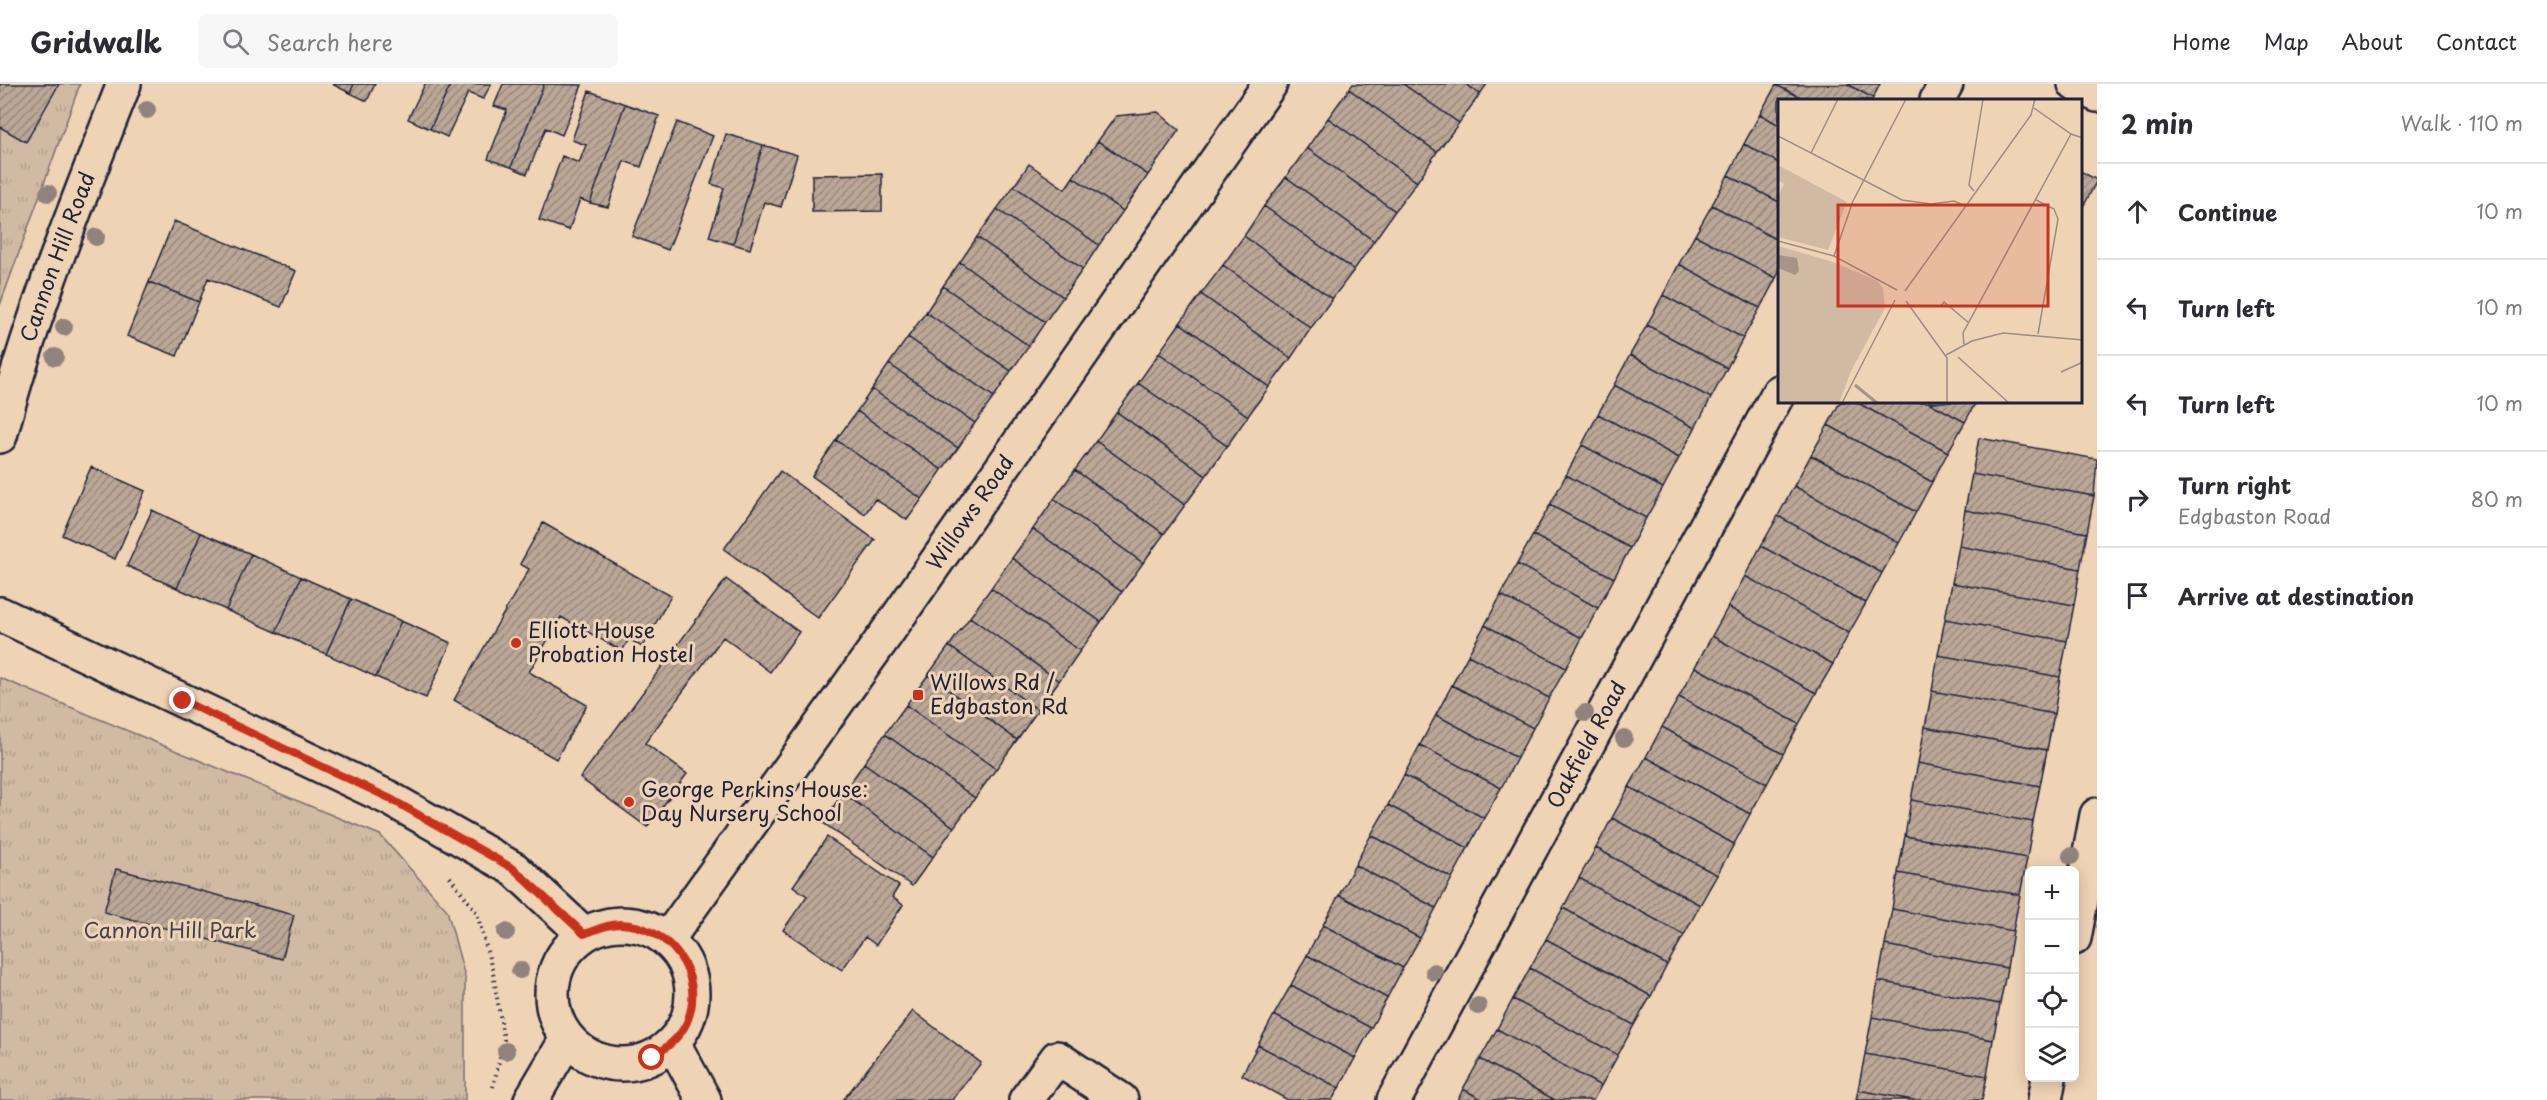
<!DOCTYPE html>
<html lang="en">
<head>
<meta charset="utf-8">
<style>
  :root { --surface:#fff; --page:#f7f7f7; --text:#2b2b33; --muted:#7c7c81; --line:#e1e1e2 }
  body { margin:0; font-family:"Playpen Sans",sans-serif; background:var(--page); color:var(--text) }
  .controls { position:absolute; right:18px; bottom:18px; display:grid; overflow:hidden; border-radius:9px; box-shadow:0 3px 15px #0003 }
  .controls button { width:54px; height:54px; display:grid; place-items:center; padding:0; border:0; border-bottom:2px solid var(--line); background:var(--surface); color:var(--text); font:30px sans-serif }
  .stop { position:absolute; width:18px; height:18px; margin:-14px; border:4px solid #c8321e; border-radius:50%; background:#fff }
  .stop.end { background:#c8321e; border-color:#fff; box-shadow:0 2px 6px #0008 }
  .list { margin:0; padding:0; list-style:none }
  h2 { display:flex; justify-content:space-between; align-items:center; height:78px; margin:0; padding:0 24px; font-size:26px }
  h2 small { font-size:20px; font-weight:400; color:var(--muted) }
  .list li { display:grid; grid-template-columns:39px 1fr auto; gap:18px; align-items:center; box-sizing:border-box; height:96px; padding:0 24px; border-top:2px solid var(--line) }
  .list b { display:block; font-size:22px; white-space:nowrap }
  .list p { margin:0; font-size:20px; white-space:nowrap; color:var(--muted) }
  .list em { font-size:20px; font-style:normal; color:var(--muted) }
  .icon { flex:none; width:33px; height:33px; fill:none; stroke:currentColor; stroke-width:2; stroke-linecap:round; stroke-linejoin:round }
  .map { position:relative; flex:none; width:2097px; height:1016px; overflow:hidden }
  header { display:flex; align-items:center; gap:36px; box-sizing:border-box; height:84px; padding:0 30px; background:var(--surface); border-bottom:2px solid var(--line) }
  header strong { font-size:28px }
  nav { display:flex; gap:33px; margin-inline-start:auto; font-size:21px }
  .search { width:420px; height:54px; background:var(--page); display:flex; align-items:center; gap:15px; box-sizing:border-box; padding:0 21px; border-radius:9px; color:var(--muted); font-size:22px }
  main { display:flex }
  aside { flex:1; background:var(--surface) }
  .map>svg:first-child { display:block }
  .park { fill:url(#park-tufts); stroke:#7a6e70; stroke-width:1.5 }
  .building { fill:url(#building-hatch); stroke:#22223b; stroke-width:1.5 }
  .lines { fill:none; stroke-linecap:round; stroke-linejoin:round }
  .minor-casing { stroke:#22223b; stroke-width:38 }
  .tertiary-casing { stroke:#22223b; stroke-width:38 }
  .secondary-casing { stroke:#22223b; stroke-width:38 }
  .path { stroke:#22223b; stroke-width:4; stroke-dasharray:1.5 4.5; stroke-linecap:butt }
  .minor { stroke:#eed3b5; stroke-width:33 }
  .tertiary { stroke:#eed3b5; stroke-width:33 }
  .secondary { stroke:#eed3b5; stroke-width:33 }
  .tree { fill:#91827d }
  .route { stroke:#c8321e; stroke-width:8 }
  .poi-dot { fill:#c8321e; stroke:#eed3b5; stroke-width:2 }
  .labels { text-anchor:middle; stroke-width:6; stroke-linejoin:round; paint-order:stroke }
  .street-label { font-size:21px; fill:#22223b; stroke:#eed3b5 }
  .poi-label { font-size:21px; fill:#22223b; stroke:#eed3b5; text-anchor:start }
  .park-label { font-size:21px; fill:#454050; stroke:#eed3b5 }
  .inset-river { fill:none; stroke:#a69489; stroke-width:3 }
  .inset-road { fill:none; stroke:#9c8c84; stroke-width:1.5 }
  .view { fill:#c8321e; fill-opacity:0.15; stroke:#c8321e; stroke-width:3 }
  .inset-edge { fill:none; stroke:#22223b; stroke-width:3 }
</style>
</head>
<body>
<header>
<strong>Gridwalk</strong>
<div class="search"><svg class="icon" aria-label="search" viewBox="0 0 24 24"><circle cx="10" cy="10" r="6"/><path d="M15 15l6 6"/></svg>Search here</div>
<nav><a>Home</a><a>Map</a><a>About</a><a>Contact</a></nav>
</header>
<main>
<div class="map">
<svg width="2097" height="1016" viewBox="0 0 2097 1016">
  <defs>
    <pattern id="park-tufts" width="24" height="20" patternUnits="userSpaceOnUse" patternTransform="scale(1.5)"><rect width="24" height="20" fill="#d1baa4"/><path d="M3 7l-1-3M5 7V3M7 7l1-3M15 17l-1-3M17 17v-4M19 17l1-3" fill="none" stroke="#b3a08e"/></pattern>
    <pattern id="building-hatch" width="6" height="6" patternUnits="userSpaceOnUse" patternTransform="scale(1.5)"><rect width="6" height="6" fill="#bba797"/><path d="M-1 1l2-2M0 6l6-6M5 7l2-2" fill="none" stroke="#98887c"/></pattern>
  </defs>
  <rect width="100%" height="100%" fill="#eed3b5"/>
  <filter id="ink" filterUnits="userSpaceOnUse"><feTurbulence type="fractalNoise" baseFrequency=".0167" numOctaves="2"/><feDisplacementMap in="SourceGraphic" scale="12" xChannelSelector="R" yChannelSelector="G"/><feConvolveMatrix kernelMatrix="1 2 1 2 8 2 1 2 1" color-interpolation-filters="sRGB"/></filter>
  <g filter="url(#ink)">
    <path class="park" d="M 0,0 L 80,0 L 0,221 Z
      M 0,594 L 380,751 L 447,826 L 465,893 L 465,1016 L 0,1016 Z"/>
    <path class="building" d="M 0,0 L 59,0 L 26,58 L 0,43 Z
      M 332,0 L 354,0 L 350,9 Z
      M 354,0 L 375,0 L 367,17 L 350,9 Z
      M 425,0 L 451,0 L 430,45 L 408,35 Z
      M 451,0 L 491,0 L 483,15 L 468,9 L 447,53 L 430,45 Z
      M 503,0 L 544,0 L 511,83 L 488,75 L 507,26 L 494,22 Z
      M 544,0 L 582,1 L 562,51 L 546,44 L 527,90 L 511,83 Z
      M 1353,0 L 1403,0 L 1459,39 L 1437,68 L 1349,5 Z
      M 1403,0 L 1466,0 L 1480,10 L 1459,39 Z
      M 1466,0 L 1487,0 L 1480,10 Z
      M 1847,0 L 1880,0 L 1873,14 Z
      M 1847,0 L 1873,14 L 1872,16 L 1806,16 L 1776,1 Z
      M 1776,1 L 1806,16 L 1779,16 L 1779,41 L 1760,30 Z
      M 1349,5 L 1437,68 L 1417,98 L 1328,34 Z
      M 589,7 L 625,20 L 590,119 L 580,115 L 569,146 L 539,136 L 562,72 L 579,79 L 586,61 L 572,56 Z
      M 625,20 L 659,32 L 641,83 L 624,77 L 608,123 L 590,119 Z
      M 1158,28 L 1179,46 L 1148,91 L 1098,57 L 1116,32 Z
      M 1760,30 L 1779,41 L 1779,79 L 1744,60 Z
      M 1328,34 L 1417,98 L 1395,127 L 1307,64 Z
      M 677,38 L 713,52 L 668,166 L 632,152 Z
      M 726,50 L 763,61 L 733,160 L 709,153 L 724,104 L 711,100 Z
      M 1098,57 L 1148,91 L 1123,127 L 1073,93 Z
      M 1744,60 L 1779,79 L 1779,118 L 1728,91 Z
      M 763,61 L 797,71 L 781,123 L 764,118 L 750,165 L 733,160 Z
      M 1307,64 L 1395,127 L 1374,157 L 1286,93 Z
      M 1029,80 L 1065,105 L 1073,93 L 1123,127 L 1099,161 L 1014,102 Z
      M 2080,87 L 2097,96 L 2081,127 L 2080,127 Z
      M 882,90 L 882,127 L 812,128 L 812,91 Z
      M 1728,91 L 1779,118 L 1779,157 L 1712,121 Z
      M 1286,93 L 1374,157 L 1354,186 L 1264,122 Z
      M 1014,102 L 1099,161 L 1083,185 L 997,125 Z
      M 1712,121 L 1779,157 L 1779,188 L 1776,194 L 1695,151 Z
      M 1264,122 L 1354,186 L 1332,215 L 1244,152 Z
      M 997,125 L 1083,185 L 1063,213 L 977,153 Z
      M 174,137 L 296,187 L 281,223 L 208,194 L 199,218 L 149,198 Z
      M 1695,151 L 1776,194 L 1760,224 L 1679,180 Z
      M 1244,152 L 1332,215 L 1311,244 L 1223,181 Z
      M 977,153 L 1063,213 L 1045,238 L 960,178 Z
      M 960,178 L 1045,238 L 1029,262 L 943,202 Z
      M 1679,180 L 1760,224 L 1743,254 L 1663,211 Z
      M 1223,181 L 1311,244 L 1291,274 L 1201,210 Z
      M 149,198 L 199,218 L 177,272 L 127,252 Z
      M 943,202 L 1029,262 L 1011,287 L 926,228 Z
      M 1201,210 L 1291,274 L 1269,303 L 1180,239 Z
      M 1663,211 L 1743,254 L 1727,284 L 1647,241 Z
      M 926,228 L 1011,287 L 994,313 L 908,253 Z
      M 1180,239 L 1269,303 L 1248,332 L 1159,269 Z
      M 1647,241 L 1727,284 L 1711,314 L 1630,271 Z
      M 908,253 L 994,313 L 975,339 L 889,280 Z
      M 1159,269 L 1248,332 L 1227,362 L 1138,299 Z
      M 1630,271 L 1711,314 L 1695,344 L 1614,301 Z
      M 889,280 L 975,339 L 958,364 L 872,305 Z
      M 1138,299 L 1227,362 L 1206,392 L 1117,328 Z
      M 1614,301 L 1695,344 L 1679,374 L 1598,330 Z
      M 872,305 L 958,364 L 942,386 L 857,327 Z
      M 1840,318 L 1856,318 L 1948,368 L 1932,398 L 1828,341 Z
      M 1856,318 L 1928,318 L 1965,338 L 1948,368 Z
      M 1928,318 L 1976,318 L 1965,338 Z
      M 857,327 L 942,386 L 922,415 L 836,356 Z
      M 1117,328 L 1206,392 L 1185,421 L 1096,357 Z
      M 1598,330 L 1679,374 L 1663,404 L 1582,361 Z
      M 1828,341 L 1932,398 L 1916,428 L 1811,371 Z
      M 1979,354 L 2097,375 L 2094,412 L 1972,390 Z
      M 836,356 L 922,415 L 907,436 L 875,415 L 865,430 L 812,392 Z
      M 1096,357 L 1185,421 L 1164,450 L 1075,386 Z
      M 1582,361 L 1663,404 L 1646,434 L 1566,391 Z
      M 1811,371 L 1916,428 L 1899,459 L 1794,402 Z
      M 91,383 L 145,407 L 115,475 L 62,451 Z
      M 1075,386 L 1164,450 L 1143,479 L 1054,415 Z
      M 780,387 L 875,456 L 818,534 L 724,465 Z
      M 1972,390 L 2094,412 L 2087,449 L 1965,426 Z
      M 1566,391 L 1646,434 L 1630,464 L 1550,421 Z
      M 1794,402 L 1899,459 L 1882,489 L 1778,432 Z
      M 1054,415 L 1143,479 L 1122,508 L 1033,445 Z
      M 1550,421 L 1630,464 L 1614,494 L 1533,451 Z
      M 152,426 L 201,449 L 177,504 L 127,482 Z
      M 1965,426 L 2087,449 L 2080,485 L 1959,462 Z
      M 1778,432 L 1882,489 L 1866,519 L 1761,462 Z
      M 543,439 L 671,512 L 642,563 L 629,555 L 622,567 L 561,533 L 529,588 L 587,621 L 556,675 L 454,616 L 529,485 L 520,480 Z
      M 1033,445 L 1122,508 L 1101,538 L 1012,474 Z
      M 201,449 L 251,470 L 226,526 L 177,504 Z
      M 1533,451 L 1614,494 L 1598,524 L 1517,480 Z
      M 1761,462 L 1866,519 L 1849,549 L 1745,492 Z
      M 1959,462 L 2080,485 L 2074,521 L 1952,499 Z
      M 251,470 L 301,493 L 276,548 L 226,526 Z
      M 1012,474 L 1101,538 L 1080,567 L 991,504 Z
      M 1517,480 L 1598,524 L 1582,554 L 1501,511 Z
      M 1745,492 L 1849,549 L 1833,580 L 1728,523 Z
      M 301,493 L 351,515 L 326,570 L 276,548 Z
      M 726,495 L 799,548 L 770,588 L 723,553 L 645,659 L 687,690 L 647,743 L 580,694 Z
      M 1952,499 L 2074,521 L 2067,557 L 1945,535 Z
      M 991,504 L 1080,567 L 1059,597 L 970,533 Z
      M 1501,511 L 1582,554 L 1566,584 L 1485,541 Z
      M 351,515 L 401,537 L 376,593 L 326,570 Z
      M 1728,523 L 1833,580 L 1816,609 L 1712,552 Z
      M 970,533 L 1059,597 L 1038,626 L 949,562 Z
      M 1945,535 L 2067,557 L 2060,593 L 1938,571 Z
      M 401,537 L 451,559 L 426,614 L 376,593 Z
      M 1485,541 L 1566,584 L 1549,614 L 1468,571 Z
      M 1712,552 L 1816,609 L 1799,640 L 1695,583 Z
      M 949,562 L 1038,626 L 1017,656 L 928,591 Z
      M 1468,571 L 1549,614 L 1533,644 L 1452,601 Z
      M 1938,571 L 2060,593 L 2054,630 L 1932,607 Z
      M 1695,583 L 1799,640 L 1783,670 L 1679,613 Z
      M 928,591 L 1017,656 L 996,685 L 906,621 Z
      M 1452,601 L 1533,644 L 1517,674 L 1436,631 Z
      M 1932,607 L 2054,630 L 2047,666 L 1925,643 Z
      M 1679,613 L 1783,670 L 1767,700 L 1662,643 Z
      M 906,621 L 996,685 L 975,714 L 885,650 Z
      M 1436,631 L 1517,674 L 1501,704 L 1420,661 Z
      M 1662,643 L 1767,700 L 1750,730 L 1646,673 Z
      M 1925,643 L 2047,666 L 2040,702 L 1918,679 Z
      M 885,650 L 975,714 L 954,743 L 864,679 Z
      M 1420,661 L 1501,704 L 1484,734 L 1404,691 Z
      M 1646,673 L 1750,730 L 1734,760 L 1629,703 Z
      M 864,679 L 954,743 L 933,773 L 843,709 Z
      M 1918,679 L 2040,702 L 2033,738 L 1911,716 Z
      M 1404,691 L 1484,734 L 1468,764 L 1388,721 Z
      M 1629,703 L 1734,760 L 1717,791 L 1612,734 Z
      M 843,709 L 933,773 L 912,802 L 822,738 Z
      M 1911,716 L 2033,738 L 2027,774 L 1905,752 Z
      M 1388,721 L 1468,764 L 1452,794 L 1371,751 Z
      M 1612,734 L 1717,791 L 1700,821 L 1596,764 Z
      M 1371,751 L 1452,794 L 1436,824 L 1355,781 Z
      M 1905,752 L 2027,774 L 2020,811 L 1898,789 Z
      M 827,753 L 899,802 L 892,813 L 903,821 L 876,861 L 865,853 L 842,886 L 783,846 L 807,812 L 793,802 Z
      M 1596,764 L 1700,821 L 1684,851 L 1579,794 Z
      M 1355,781 L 1436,824 L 1420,854 L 1339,811 Z
      M 116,785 L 294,831 L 282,875 L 104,828 Z
      M 1898,789 L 2020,811 L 2013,847 L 1892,825 Z
      M 1579,794 L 1684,851 L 1667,881 L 1563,824 Z
      M 1339,811 L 1420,854 L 1403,884 L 1323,841 Z
      M 1563,824 L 1667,881 L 1651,912 L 1546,855 Z
      M 1892,825 L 2013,847 L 2007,884 L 1885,861 Z
      M 1323,841 L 1403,884 L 1387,914 L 1307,871 Z
      M 1546,855 L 1651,912 L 1634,941 L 1530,884 Z
      M 1885,861 L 2007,884 L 2000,920 L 1878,897 Z
      M 1307,871 L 1387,914 L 1371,944 L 1291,901 Z
      M 1530,884 L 1634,941 L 1618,971 L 1513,915 Z
      M 1878,897 L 2000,920 L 1993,956 L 1872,933 Z
      M 1291,901 L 1371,944 L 1355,974 L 1274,931 Z
      M 1513,915 L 1618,971 L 1601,1002 L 1497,945 Z
      M 913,927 L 981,979 L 952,1016 L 843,1016 Z
      M 1274,931 L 1355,974 L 1339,1004 L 1258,961 Z
      M 1872,933 L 1993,956 L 1987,992 L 1865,970 Z
      M 1497,945 L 1601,1002 L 1593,1016 L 1555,1016 L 1480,975 Z
      M 1258,961 L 1339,1004 L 1332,1016 L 1288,1016 L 1242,991 Z
      M 1865,970 L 1987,992 L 1982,1016 L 1913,1016 L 1858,1006 Z
      M 1480,975 L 1555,1016 L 1483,1016 L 1463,1005 Z
      M 1463,1005 L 1483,1016 L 1458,1016 Z
      M 1858,1006 L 1913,1016 L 1856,1016 Z"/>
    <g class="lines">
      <defs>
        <g id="minor">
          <path d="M 2075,0 L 2097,11"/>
          <path d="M 1937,16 L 1946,0"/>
          <path id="s1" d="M 0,352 C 31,231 79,115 124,0"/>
          <path d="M 2074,854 L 2097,731"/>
          <path d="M 1026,1016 L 1057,974 L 1121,1016"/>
          <path id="s2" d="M 1394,1016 L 1779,308"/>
          <path d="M 2045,1016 L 2049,994"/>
        </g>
        <g id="tertiary">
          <path id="s3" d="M 667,856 L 886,550 L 1270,0"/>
          <path d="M 531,1016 L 567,955"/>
        </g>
        <path id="secondary" d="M 0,530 L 389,714 L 514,785 L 584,850
          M552 910a70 70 0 1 1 140 0a70 70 0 1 1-140 0Z
          M 673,959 L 704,1016"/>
      </defs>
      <use href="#minor" class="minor-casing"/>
      <use href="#tertiary" class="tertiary-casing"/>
      <use href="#secondary" class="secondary-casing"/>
      <path class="path" d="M 450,793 L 477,829 L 493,889 L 504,956 L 493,1003"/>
      <use href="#minor" class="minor"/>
      <use href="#tertiary" class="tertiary"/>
      <use href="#secondary" class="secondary"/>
    </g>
    <g class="tree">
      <circle cx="147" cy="26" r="9"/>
      <circle cx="48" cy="109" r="9"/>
      <circle cx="96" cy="153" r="9"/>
      <circle cx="64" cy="243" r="9"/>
      <circle cx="55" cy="273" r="9"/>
      <circle cx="1585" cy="629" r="9"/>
      <circle cx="1624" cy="654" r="9"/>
      <circle cx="2071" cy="772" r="9"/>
      <circle cx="506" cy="848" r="9"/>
      <circle cx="520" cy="886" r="9"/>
      <circle cx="1434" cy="888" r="9"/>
      <circle cx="1478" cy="922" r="9"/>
      <circle cx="506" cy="967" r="9"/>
    </g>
  </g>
  <g class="lines" filter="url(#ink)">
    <path class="route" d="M 183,617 L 389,714 L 514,785 L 584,850 C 596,846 607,840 620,840 C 668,841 707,890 687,938 C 680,954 666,964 652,974"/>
  </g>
  <g class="poi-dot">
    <circle cx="516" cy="559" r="6"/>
    <rect x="912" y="605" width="12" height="12" rx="3"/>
    <circle cx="629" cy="718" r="6"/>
  </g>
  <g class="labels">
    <g class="street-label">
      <text dy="7" stroke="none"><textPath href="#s1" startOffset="188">Cannon Hill Road</textPath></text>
      <text dy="7" stroke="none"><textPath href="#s3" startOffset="524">Willows Road</textPath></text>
      <text dy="7" stroke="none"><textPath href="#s2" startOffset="404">Oakfield Road</textPath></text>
    </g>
    <g class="poi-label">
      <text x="528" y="554">Elliott House<tspan x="528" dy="24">Probation Hostel</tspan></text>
      <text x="930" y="606">Willows Rd /<tspan x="930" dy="24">Edgbaston Rd</tspan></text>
      <text x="641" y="713">George Perkins House:<tspan x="641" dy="24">Day Nursery School</tspan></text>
    </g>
    <g class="park-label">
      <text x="170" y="854">Cannon Hill Park</text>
    </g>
  </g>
  <g transform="translate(1778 15)">
    <rect width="304" height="304" fill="#eed3b5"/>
    <path d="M 0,66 L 69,103 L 50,151 L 0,138 L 0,98 L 6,85 L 0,81 ZM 0,147 L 52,162 L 98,181 L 105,189 L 107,209 L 73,272 L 61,304 L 0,304 Z" fill="#d1baa4"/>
    <path d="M 0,156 L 19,159 L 21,172 L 17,176 L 0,169 Z" fill="#a69489"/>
    <path class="inset-river" d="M 77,286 L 99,304"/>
    <path class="inset-road" d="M 256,9 L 293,35 L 305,39M 0,37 L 124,101 L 153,105 L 176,102 L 187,107M 33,54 L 60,0M 196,92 L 191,86 L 205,0M 258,101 L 276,110 L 280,120 L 260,235M 0,142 L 56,157 L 119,191M 56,157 L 75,102 L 128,0M 127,192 L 253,16 L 257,0M 128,202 L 169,259 L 169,304M 163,207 L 166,203 L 191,224M 186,246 L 185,234 L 293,35M 168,256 L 194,242 L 225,234 L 305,241M 180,258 L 231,304M 283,273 L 305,263M 64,304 L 117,201"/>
    <path class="view" d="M 60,106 L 270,106 L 270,207 L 60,207 Z"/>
    <rect width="304" height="304" class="inset-edge"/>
  </g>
</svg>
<div class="controls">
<button>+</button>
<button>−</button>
<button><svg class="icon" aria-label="locate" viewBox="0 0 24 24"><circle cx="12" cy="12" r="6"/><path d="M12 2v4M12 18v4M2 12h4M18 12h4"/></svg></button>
<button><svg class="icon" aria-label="layers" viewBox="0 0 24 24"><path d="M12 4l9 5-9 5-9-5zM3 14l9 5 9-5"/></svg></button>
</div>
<div class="stop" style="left:652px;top:974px"></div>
<div class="stop end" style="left:183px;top:617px"></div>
</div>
<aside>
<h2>2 min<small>Walk · 110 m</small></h2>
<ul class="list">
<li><svg class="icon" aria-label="ahead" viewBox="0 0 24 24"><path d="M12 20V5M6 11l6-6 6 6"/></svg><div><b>Continue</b></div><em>10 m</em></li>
<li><svg class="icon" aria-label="left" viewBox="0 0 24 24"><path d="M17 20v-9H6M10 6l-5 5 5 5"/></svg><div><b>Turn left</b></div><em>10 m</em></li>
<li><svg class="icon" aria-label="left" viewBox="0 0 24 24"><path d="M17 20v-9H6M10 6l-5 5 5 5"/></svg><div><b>Turn left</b></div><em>10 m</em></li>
<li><svg class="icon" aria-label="right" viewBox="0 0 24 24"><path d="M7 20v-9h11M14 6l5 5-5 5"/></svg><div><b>Turn right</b><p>Edgbaston Road</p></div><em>80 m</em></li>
<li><svg class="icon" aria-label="arrive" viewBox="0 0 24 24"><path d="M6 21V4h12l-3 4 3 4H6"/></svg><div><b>Arrive at destination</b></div></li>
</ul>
</aside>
</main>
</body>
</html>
